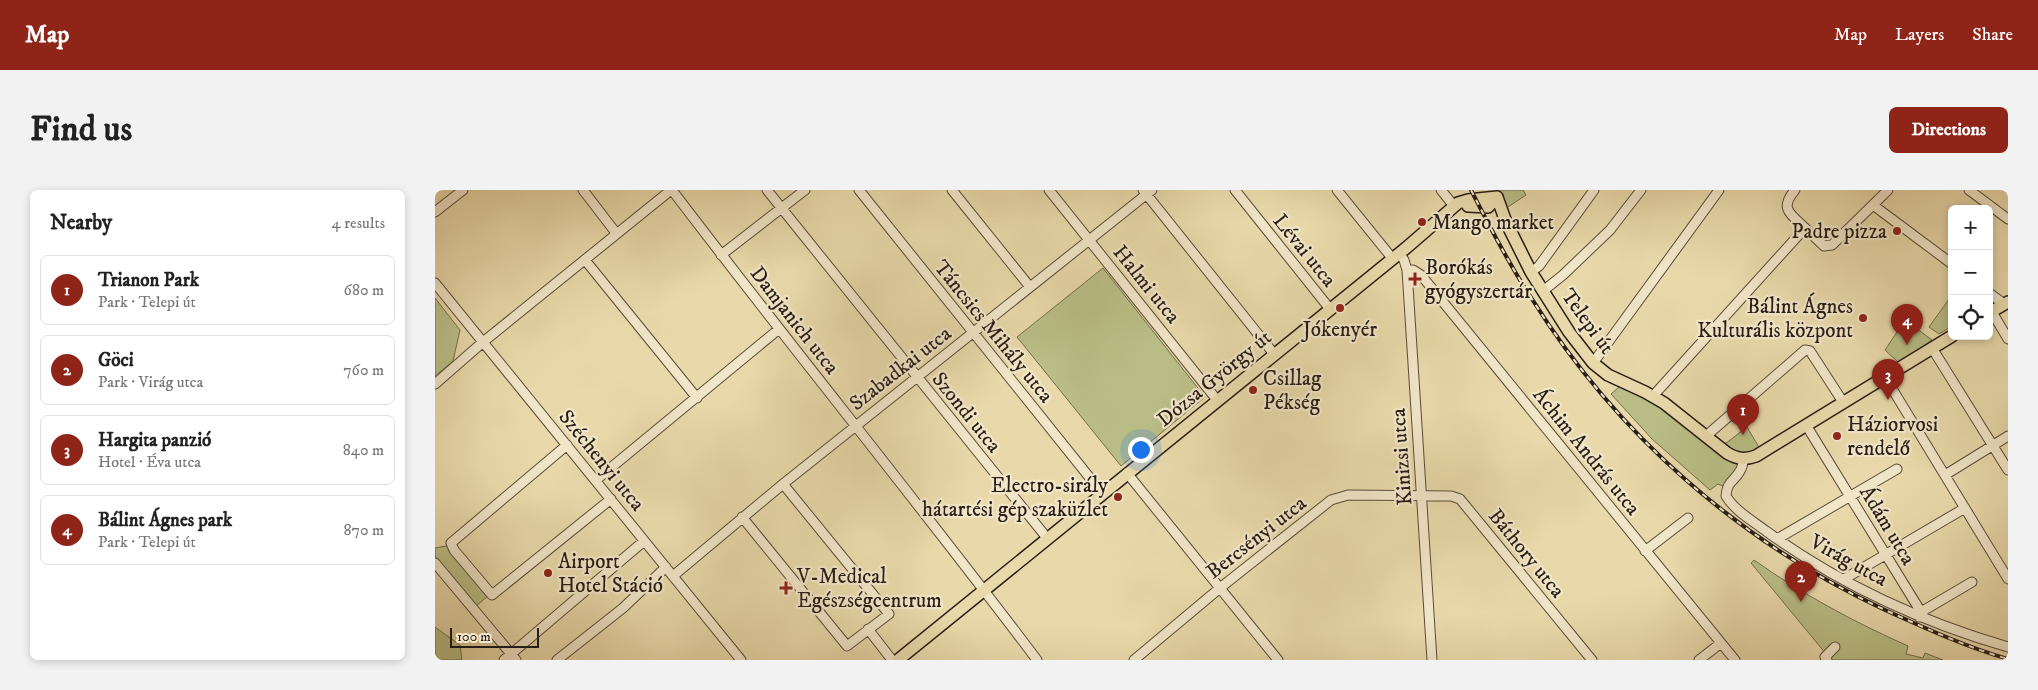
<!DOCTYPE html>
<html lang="en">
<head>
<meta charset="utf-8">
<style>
  :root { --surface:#fff; --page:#f2f2f2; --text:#222; --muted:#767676; --line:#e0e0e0; --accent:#8f2418 }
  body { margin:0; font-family:"IM FELL DW Pica",serif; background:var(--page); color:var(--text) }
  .controls { position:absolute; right:15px; top:15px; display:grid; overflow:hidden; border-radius:8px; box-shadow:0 2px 8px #0003 }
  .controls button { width:45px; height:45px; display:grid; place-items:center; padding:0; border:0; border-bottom:1px solid var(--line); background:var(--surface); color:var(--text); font:25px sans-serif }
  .scale { position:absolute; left:15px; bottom:12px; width:89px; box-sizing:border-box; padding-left:5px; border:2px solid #281d17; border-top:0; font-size:14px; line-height:18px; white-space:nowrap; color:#281d17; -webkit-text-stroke:4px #f1e6c8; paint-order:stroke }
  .you { position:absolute; left:705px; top:259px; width:18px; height:18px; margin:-12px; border:4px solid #fff; border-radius:50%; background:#1a73e8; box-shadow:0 0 0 8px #1a73e833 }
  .badge { display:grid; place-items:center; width:32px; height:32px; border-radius:50%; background:var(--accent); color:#fff; font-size:16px; font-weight:700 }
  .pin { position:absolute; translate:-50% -41px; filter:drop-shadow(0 1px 2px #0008) }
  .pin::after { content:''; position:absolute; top:26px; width:18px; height:15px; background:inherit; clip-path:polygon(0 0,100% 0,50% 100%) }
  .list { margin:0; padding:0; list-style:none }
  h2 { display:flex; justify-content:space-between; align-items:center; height:65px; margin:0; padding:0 20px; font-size:21px }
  h2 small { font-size:16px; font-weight:400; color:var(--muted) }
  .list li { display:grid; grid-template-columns:32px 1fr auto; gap:15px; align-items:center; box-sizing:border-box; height:70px; margin:0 10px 10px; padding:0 10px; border:1px solid var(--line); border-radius:8px }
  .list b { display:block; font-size:19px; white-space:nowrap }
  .list p { margin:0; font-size:16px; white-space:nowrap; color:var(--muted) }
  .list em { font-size:16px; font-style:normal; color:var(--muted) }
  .icon { flex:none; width:28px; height:28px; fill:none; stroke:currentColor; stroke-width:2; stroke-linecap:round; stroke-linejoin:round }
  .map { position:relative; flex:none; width:1573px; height:470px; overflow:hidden; border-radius:8px }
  header { display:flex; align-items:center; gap:30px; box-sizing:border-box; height:70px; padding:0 25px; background:var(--accent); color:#fff }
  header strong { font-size:24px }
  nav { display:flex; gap:28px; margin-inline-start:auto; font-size:18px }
  .intro { display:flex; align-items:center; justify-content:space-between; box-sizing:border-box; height:120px; padding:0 30px }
  h1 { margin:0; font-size:35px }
  .button { padding:12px 22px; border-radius:8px; background:var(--accent); color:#fff; font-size:18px; font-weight:700 }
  main { display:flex; gap:30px; padding:0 30px }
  aside { flex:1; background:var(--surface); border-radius:8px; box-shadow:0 2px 8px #0003 }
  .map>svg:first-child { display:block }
  .green { fill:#babe86; stroke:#716e4e }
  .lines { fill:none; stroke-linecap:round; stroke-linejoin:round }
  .minor-casing { stroke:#584c3c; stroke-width:11 }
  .major-casing { stroke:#281d17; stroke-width:14 }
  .minor { stroke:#f1e6c8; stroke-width:9 }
  .major { stroke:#e9d9aa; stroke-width:11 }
  .rail-casing { stroke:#281d17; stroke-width:4 }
  .rail { stroke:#f1e6c8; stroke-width:2; stroke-dasharray:5.5; stroke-linecap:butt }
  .poi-dot { fill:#8f2418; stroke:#f1e6c8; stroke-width:2 }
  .labels { text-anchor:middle; stroke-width:4.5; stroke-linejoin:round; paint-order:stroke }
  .poi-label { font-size:21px; fill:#281d17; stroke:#f1e6c8; text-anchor:start }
  .street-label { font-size:21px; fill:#281d17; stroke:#f1e6c8 }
</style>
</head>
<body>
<header>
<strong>Map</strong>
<nav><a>Map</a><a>Layers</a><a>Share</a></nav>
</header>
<div class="intro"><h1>Find us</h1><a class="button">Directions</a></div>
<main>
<aside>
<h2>Nearby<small>4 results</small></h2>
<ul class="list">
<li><span class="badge">1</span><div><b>Trianon Park</b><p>Park · Telepi út</p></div><em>680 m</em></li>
<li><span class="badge">2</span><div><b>Göci</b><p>Park · Virág utca</p></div><em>760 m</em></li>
<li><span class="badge">3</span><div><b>Hargita panzió</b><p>Hotel · Éva utca</p></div><em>840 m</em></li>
<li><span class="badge">4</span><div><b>Bálint Ágnes park</b><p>Park · Telepi út</p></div><em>870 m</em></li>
</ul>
</aside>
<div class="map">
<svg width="1573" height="470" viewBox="0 0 1573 470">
  <rect width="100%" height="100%" fill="#e9d9aa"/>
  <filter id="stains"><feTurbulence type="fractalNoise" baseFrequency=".004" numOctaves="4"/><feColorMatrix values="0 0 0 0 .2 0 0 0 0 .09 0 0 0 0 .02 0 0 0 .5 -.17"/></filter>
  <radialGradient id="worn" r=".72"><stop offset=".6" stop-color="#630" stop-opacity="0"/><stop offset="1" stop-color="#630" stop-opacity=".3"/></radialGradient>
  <path class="green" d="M 1063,0 L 1088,0 L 1091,5 L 1070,19 Z
    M 668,78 L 770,207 L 686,276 L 582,147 Z
    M 1517,105 L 1517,136 L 1504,144 L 1494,137 Z
    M 0,108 L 25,140 L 18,171 L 0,186 Z
    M 1470,130 L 1497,150 L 1464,173 L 1450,160 Z
    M 1184,197 L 1220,211 L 1310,273 L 1290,297 L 1283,294 L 1275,300 L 1217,249 L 1176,204 Z
    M 1312,237 L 1325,259 C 1310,266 1302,263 1290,254 Z
    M 11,356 L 17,361 L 54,405 L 40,417 L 0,366 L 0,358 Z
    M 1319,370 C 1367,404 1419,432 1473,456 L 1471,464 L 1488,468 L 1490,463 L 1508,470 L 1396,470 L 1316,373 Z
    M 0,437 L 25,455 L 27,470 L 0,470 Z"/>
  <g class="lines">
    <defs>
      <path id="minor" d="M 148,0 L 181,43
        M 237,0 C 357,158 483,312 602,470
        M 332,0 L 612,348
        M 424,0 L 667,303
        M 517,0 L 595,97
        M 614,0 L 782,210
        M 708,0 L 839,164
        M 800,0 L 895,119
        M 902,0 L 957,68
        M 1006,0 L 1019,16
        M 1360,0 C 1344,19 1355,23 1370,38
        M 1534,0 L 1573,29
        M 1438,15 L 1517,74
        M 0,22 L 28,0
        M 964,63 L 969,70 L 972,80 L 997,470
        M 286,65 L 370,0
        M 150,70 L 262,208
        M 972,80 L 978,80 L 986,85 L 1300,470
        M 1096,82 L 1104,76 L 1159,0
        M 0,93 L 306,470
        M 1108,101 L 1128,85 L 1175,40 L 1206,0
        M 1554,103 L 1569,114
        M 1557,122 L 1573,149
        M 1497,158 L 1573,280
        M 1158,173 L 1284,0
        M 1450,187 L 1573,389
        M 0,194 L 48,152 L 236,0
        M 1218,206 L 1370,38 L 1389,56 L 1397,55 L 1453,0
        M 1371,235 L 1486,422 L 1484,427
        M 1271,246 L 1370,160 L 1375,161 L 1408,212
        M 132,255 L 16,353 L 19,360 L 57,405 L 176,309
        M 1308,269 C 1308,272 1307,278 1305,281 C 1299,292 1292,291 1291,306 C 1300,321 1318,331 1331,341 C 1404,394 1487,432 1573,457
        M 692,283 L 843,470
        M 1510,285 L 1573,246
        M 161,290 L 344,139
        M 307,327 L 412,456 L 454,424 L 348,294
        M 1342,349 L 1462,279
        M 1210,361 L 1253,328
        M 0,373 L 81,470
        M 238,386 L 348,294 L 717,0
        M 1409,389 L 1530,318
        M 1486,422 L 1537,392
        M 433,439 L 457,470
        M 69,470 L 209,351
        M 122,470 L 188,418 L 231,377
        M 699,470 L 785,398 L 896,310 L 913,305 L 1016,306 L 1025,309 L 1157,470
        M 1264,470 L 1286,453
        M 1392,470 L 1390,467 L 1400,457"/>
      <path id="major" d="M 1062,7 L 1071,32 L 1096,82 L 1134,142 L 1158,173 L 1173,185 L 1210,202 L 1229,213 L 1292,263 C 1302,269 1310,270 1321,266 L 1517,146
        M 1033,16 L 1053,17 L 1062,7
        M 1554,123 L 1573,112
        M 463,470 L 971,58 L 1023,13 L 1033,10 L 1062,7"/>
    </defs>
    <use href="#minor" class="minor-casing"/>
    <use href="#major" class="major-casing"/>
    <use href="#minor" class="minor"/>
    <use href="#major" class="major"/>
    <defs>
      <path id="rail" d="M 1036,0 C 1055,37 1074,74 1097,109 C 1182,245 1305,352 1450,420 C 1490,438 1531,457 1573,469"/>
    </defs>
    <use href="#rail" class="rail-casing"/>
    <use href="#rail" class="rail"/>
  </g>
  <g class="poi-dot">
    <circle cx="987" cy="32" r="5"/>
    <circle cx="1462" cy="41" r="5"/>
    <path d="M977.5 81.5h5v5h5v5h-5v5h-5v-5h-5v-5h5z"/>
    <circle cx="905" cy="118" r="5"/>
    <circle cx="1428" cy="128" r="5"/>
    <circle cx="818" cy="200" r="5"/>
    <circle cx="1402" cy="246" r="5"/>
    <circle cx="683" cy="307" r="5"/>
    <circle cx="113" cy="383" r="5"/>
    <path d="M348.5 390.5h5v5h5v5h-5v5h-5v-5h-5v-5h5z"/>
  </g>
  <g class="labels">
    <g class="poi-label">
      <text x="997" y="39">Mango market</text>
      <text x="1452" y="48" text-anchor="end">Padre pizza</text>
      <text x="990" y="84">Borókás<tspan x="990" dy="24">gyógyszertár</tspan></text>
      <text x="1418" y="123" text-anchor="end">Bálint Ágnes<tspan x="1418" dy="24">Kulturális központ</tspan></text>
      <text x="905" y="146" text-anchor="middle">Jókenyér</text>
      <text x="828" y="195">Csillag<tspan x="828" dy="24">Pékség</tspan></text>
      <text x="1412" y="241">Háziorvosi<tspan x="1412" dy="24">rendelő</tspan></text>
      <text x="673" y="302" text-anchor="end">Electro-sirály<tspan x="673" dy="24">hátartési gép szaküzlet</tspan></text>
      <text x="123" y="378">Airport<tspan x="123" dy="24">Hotel Stáció</tspan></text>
      <text x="362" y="393">V-Medical<tspan x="362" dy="24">Egészségcentrum</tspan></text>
    </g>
    <g class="street-label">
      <text transform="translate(870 60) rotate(51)" y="7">Lévai utca</text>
      <text transform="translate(712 94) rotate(51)" y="7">Halmi utca</text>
      <text transform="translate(360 130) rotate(52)" y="7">Damjanich utca</text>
      <text transform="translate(1153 131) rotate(54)" y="7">Telepi út</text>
      <text transform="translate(559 141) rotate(51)" y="7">Táncsics Mihály utca</text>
      <text transform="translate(465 178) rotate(-38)" y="7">Szabadkai utca</text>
      <text transform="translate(779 188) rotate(-39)" y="7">Dózsa György út</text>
      <text transform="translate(532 222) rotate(51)" y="7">Szondi utca</text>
      <text transform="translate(1152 261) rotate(51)" y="7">Áchim András utca</text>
      <text transform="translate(966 267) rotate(-94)" y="7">Kinizsi utca</text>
      <text transform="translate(167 270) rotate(51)" y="7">Széchenyi utca</text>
      <text transform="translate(1453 335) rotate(59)" y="7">Ádám utca</text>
      <text transform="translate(821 347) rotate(-38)" y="7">Bercsényi utca</text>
      <text transform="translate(1092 363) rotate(51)" y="7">Báthory utca</text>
      <text transform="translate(1414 370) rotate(29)" y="7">Virág utca</text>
    </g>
  </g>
  <rect width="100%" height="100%" filter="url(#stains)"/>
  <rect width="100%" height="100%" fill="url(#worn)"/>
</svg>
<div class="controls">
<button>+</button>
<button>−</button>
<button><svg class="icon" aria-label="locate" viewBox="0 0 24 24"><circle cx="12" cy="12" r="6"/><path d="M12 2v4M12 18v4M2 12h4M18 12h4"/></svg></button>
</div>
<div class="scale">100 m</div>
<div class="you"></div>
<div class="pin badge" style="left:1308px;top:245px">1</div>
<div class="pin badge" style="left:1366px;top:412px">2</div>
<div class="pin badge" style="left:1453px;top:210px">3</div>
<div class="pin badge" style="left:1472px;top:155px">4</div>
</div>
</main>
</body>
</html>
